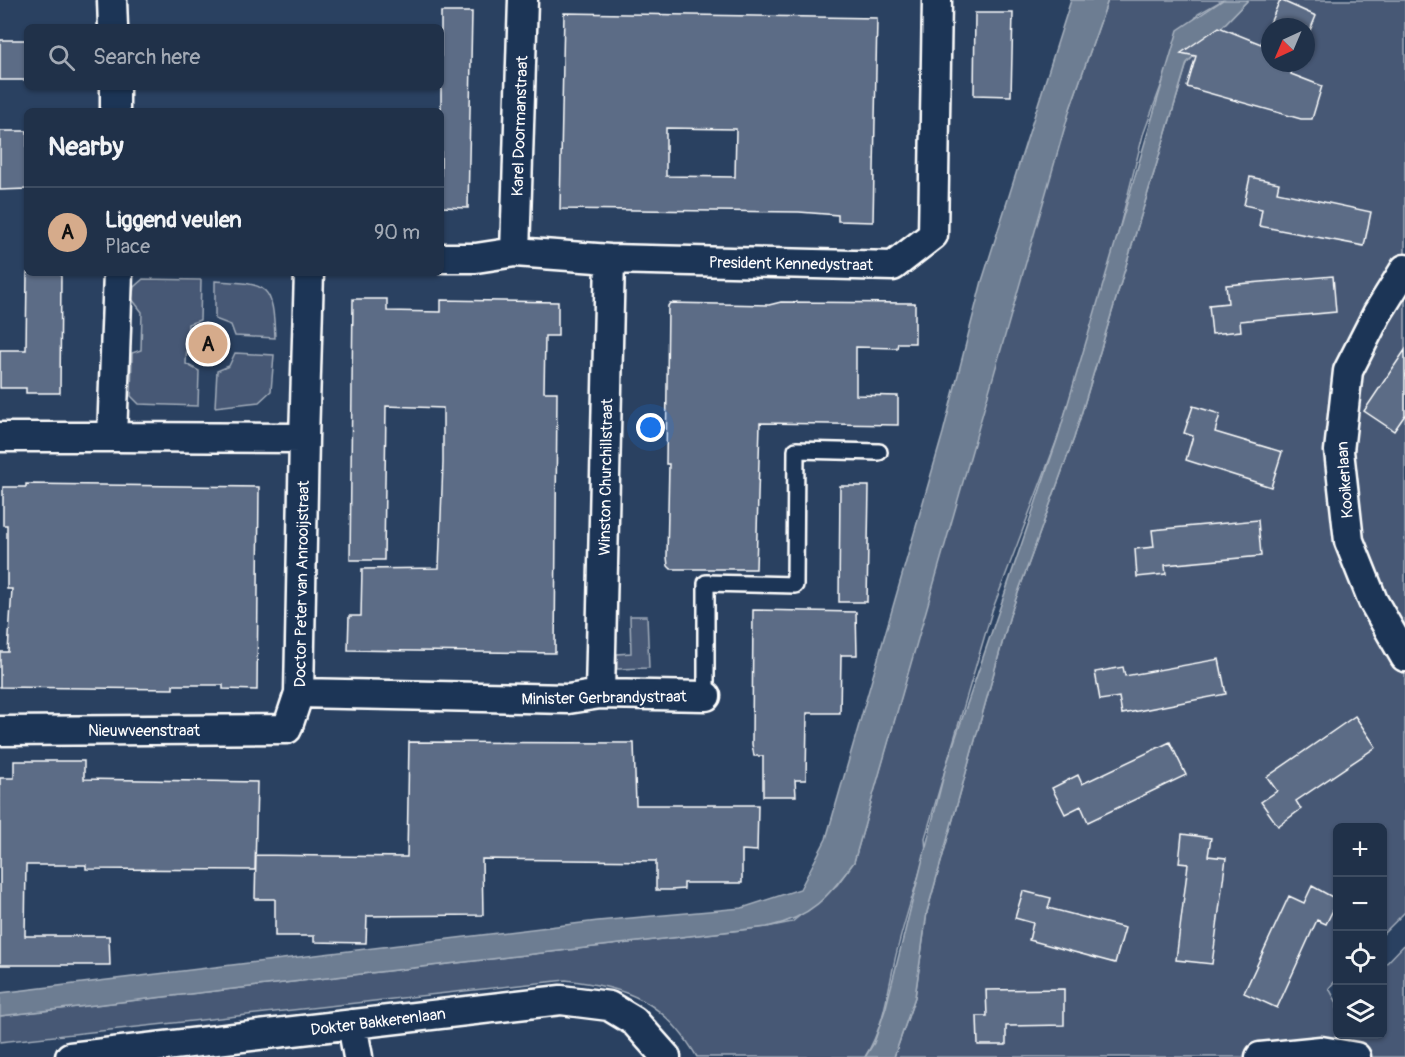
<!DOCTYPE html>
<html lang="en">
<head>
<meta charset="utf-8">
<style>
  :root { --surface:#203149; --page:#283950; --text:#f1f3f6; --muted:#a2a9b4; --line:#3d4c61; --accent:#d6ab8b }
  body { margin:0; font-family:Pangolin,sans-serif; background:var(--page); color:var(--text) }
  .controls { position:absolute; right:18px; bottom:18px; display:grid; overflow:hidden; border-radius:9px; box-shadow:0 2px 4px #0004 }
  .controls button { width:54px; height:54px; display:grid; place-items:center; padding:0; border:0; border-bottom:2px solid var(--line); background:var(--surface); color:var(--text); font:30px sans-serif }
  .compass { position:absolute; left:1261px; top:18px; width:54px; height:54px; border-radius:50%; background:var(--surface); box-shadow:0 2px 4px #0004; rotate:224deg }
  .you { position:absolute; left:651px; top:428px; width:21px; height:21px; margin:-15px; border:4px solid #fff; border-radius:50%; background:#1a73e8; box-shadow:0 0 0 9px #1a73e833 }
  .badge { display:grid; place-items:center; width:39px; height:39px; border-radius:50%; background:var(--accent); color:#111; font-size:20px; font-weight:700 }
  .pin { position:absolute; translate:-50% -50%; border:3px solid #fff; box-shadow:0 2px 6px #0006 }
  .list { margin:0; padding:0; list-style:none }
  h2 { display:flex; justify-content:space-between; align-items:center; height:78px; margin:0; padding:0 24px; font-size:26px }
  h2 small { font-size:20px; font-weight:400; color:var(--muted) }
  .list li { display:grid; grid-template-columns:39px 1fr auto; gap:18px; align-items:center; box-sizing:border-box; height:90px; padding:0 24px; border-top:2px solid var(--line) }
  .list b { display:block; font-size:22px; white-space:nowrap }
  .list p { margin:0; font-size:20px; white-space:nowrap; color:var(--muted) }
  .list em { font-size:20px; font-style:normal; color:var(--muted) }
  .icon { flex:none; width:33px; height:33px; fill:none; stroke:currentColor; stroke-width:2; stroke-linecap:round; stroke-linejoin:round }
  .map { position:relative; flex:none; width:1405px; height:1057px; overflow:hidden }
  .search { position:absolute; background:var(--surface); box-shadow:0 2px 4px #0004; left:24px; top:24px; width:420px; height:66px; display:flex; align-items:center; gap:15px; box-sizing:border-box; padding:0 21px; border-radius:9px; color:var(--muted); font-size:22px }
  .panel { position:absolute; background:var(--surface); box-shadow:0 2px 4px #0004; left:24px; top:108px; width:420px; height:168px; border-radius:9px }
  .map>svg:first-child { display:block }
  .green { fill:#465975; stroke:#a2acba; stroke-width:1.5; fill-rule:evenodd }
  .water { fill:#6d7d92; stroke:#a7b1be; stroke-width:1.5 }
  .building { fill:#5b6c86; stroke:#fff; stroke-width:1.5; fill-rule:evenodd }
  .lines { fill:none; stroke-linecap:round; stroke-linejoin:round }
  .service-casing { stroke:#fff; stroke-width:20 }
  .minor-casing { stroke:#fff; stroke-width:33 }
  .service { stroke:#1d3557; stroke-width:15 }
  .minor { stroke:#1d3557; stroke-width:28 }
  .labels { text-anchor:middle; stroke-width:4.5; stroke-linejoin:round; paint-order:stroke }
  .street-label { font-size:16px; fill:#fff; stroke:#1d3557 }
</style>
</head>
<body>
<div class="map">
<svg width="1405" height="1057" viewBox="0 0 1405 1057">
  <rect width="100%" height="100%" fill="#2a4161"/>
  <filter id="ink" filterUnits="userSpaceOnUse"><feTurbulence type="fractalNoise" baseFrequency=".0167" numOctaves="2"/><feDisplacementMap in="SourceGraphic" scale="12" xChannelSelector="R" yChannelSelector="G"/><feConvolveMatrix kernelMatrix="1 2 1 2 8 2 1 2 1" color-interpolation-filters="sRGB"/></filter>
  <g filter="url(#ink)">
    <path class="green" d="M 1108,0 L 1223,0 L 1198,14 L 1175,48 L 1143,135 L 1104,289 L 1058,437 L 992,611 L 925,838 L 926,852 C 915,889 902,926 894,964 C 887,997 883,1028 865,1057 L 697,1057 C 664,1001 629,988 566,980 L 0,1042 L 0,1016 L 767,927 L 792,922 L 837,885 L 854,862 L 1059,140 Z
      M 1248,0 L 1405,0 L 1405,912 L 1383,934 L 1382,828 L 1338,828 L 1337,979 L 1329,988 L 1337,1003 L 1338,1034 L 1382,1034 L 1383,967 L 1405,944 L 1405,1057 L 894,1057 L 915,997 L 927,912 L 1010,615 L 1074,438 L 1187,63 ZM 1270,27 L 1306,27 L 1306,63 L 1270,63 Z
      M 143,279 L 201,280 L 200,320 L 188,324 L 186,364 L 199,371 L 198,406 L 139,404 L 131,396 L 132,353 L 141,350 L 142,312 L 132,299 L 134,287 Z
      M 215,281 C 268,284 273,283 275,338 L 235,336 L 231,325 L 215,319 Z
      M 235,353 L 274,355 L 271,391 L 259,402 L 215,407 L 217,371 L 229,366 Z
      M 630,616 L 647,616 L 649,668 L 617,669 L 617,654 L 631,653 Z"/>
    <path class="water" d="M 1071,0 L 1108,0 L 1070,109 L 854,862 C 829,896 811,918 767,927 L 0,1016 L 0,993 L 598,921 L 742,908 L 800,889 L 826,839 L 943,433 L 982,281 Z
      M 1223,0 L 1248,0 L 1187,63 L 1074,438 L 1010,615 L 927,912 L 915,997 L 894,1057 L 865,1057 L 874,1043 L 886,1007 L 946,766 L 1058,437 L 1178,30 Z"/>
    <path class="building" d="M 1280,0 L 1316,16 L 1306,40 L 1306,27 L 1270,27 L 1270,63 L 1296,63 L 1291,74 L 1322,86 L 1312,119 L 1301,119 L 1187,87 L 1196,56 L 1181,53 L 1219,27 L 1261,44 Z
      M 441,12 L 472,12 L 468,208 L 441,207 Z
      M 564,13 L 877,18 L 873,222 L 838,221 L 838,215 L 799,212 L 560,209 ZM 666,128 L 736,129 L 735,177 L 666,176 Z
      M 975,13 L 1013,13 L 1011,96 L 974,95 Z
      M 0,40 L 27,40 L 27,80 L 0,80 Z
      M 0,131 L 27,131 L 27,189 L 0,190 Z
      M 1250,177 L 1279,183 L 1277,192 L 1371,212 L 1364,246 L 1259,226 L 1262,209 L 1244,205 Z
      M 27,273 L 61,273 L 60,393 L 26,393 L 26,388 L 0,388 L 0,350 L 26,350 Z
      M 1333,276 L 1336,312 L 1240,321 L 1241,331 L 1212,334 L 1209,305 L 1228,303 L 1226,285 Z
      M 353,299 L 387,299 L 387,311 L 441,312 L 441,300 L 558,302 L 558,336 L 545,336 L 544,392 L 557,392 L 555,653 L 348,650 L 349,616 L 361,616 L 362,569 L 439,568 L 443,463 L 443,408 L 386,406 L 384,560 L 350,560 Z
      M 781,302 L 915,303 L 915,343 L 898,343 L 897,348 L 856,347 L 856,395 L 898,396 L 898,425 L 760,423 L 756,569 L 671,569 L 668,566 L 667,557 L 669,464 L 666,464 L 668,306 L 670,303 L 769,305 Z
      M 1405,350 L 1405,415 L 1394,431 L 1364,411 Z
      M 1193,406 L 1220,414 L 1215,432 L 1282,452 L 1271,487 L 1186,460 L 1193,436 L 1184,433 Z
      M 26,484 L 259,487 L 257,690 L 223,689 L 223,685 L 173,685 L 173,689 L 0,687 L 0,652 L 8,652 L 12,589 L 7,589 L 7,525 L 3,525 L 3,487 L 26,487 Z
      M 840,486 L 869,486 L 867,602 L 839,602 Z
      M 1258,520 L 1261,556 L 1165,565 L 1166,574 L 1137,577 L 1135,549 L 1154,547 L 1152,530 Z
      M 753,610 L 856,612 L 857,655 L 841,655 L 840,713 L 807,713 L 806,780 L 795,780 L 796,796 L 763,796 L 763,756 L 754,756 L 752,744 Z
      M 1219,659 L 1226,694 L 1122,714 L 1119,697 L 1100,700 L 1095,672 L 1123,667 L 1125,676 Z
      M 1355,716 L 1376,747 L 1296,801 L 1301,809 L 1278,826 L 1261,802 L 1277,791 L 1267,777 Z
      M 409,742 L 634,743 L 636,805 L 758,805 L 757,851 L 742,850 L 742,883 L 684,883 L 684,889 L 671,890 L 656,890 L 656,861 L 482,859 L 483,915 L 367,916 L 366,943 L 314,942 L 314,936 L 275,936 L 275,899 L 255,899 L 256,855 L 407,857 Z
      M 1170,742 L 1186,775 L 1088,822 L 1081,806 L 1065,814 L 1052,788 L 1078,775 L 1082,784 Z
      M 14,761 L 84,761 L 84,779 L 257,782 L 255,870 L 86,869 L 86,865 L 26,865 L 25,936 L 109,936 L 110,965 L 0,965 L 0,778 L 14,778 Z
      M 1182,834 L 1211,838 L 1208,856 L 1226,858 L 1212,964 L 1176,960 L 1188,864 L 1179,863 Z
      M 1312,886 L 1338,900 L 1326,924 L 1317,920 L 1277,1008 L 1244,993 L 1289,896 L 1304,903 Z
      M 1023,891 L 1051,898 L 1048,908 L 1125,928 L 1115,963 L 1029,940 L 1033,923 L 1015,918 Z
      M 1064,989 L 1064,1025 L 1006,1026 L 1006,1045 L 978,1045 L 977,1016 L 987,1016 L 986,990 Z"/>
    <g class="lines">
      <defs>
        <path id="service" d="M 706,696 L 706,583 L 795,585 L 796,450 L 879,452"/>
        <path id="minor" d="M 112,0 L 113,27
          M 115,87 L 115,111
          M 515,252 L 523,0
          M 441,258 L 476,258 L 515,252 L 610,259 L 893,266 L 933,235 L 937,0
          M 1405,269 L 1377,314 L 1348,371 L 1339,451 L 1349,541 L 1373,601 L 1405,657
          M 118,273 L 112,437 L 304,438 L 309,273
          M 0,437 L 112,437
          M 299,693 L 568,699 L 600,694 L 706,696
          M 600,694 L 610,259
          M 0,731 L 287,729 L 299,693 L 304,438
          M 352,1024 L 358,1057
          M 70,1057 L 561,1000 L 609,1006 L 634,1021 L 666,1057
          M 1260,1057 L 1321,1051 L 1356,1057"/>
      </defs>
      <use href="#service" class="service-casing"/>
      <use href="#minor" class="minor-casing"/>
      <use href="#service" class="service"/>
      <use href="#minor" class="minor"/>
    </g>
  </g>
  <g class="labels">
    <g class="street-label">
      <text transform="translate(519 126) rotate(-88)" y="6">Karel Doormanstraat</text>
      <text transform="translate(791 263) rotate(1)" y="6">President Kennedystraat</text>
      <text transform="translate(605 477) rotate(-89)" y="6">Winston Churchillstraat</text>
      <text transform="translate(1344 480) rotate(-94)" y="6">Kooikerlaan</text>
      <text transform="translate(301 584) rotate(-89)" y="6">Doctor Peter van Anrooijstraat</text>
      <text transform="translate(604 697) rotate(-1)" y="6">Minister Gerbrandystraat</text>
      <text x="144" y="736">Nieuwveenstraat</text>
      <text transform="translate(378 1021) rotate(-7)" y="6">Dokter Bakkerenlaan</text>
    </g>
  </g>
</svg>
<div class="controls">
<button>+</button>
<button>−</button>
<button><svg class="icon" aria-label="locate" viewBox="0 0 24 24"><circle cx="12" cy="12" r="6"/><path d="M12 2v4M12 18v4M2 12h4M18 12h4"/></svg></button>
<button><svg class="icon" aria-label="layers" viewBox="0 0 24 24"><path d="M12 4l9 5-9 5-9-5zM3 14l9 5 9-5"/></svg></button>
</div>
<svg class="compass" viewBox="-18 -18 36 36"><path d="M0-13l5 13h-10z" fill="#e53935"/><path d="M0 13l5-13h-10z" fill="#a2a9b4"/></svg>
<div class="you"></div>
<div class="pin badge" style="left:208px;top:344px">A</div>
<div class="search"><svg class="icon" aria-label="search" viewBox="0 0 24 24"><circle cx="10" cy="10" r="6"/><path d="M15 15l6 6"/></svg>Search here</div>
<section class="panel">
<h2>Nearby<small></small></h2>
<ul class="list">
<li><span class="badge">A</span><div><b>Liggend veulen</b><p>Place</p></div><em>90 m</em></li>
</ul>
</section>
</div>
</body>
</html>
